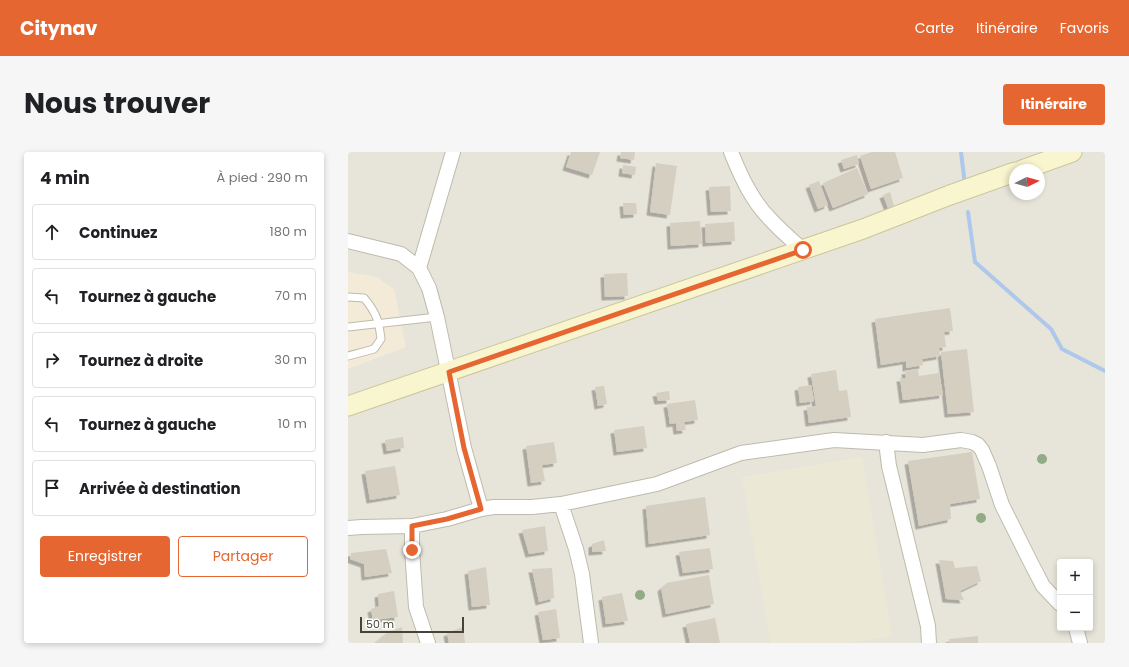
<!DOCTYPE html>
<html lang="fr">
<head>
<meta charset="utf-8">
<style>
  :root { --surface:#fff; --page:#f6f6f6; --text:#202124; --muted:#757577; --line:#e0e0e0; --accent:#e56630 }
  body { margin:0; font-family:Poppins,sans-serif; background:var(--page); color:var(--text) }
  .controls { position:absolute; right:12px; bottom:12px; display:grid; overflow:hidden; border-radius:4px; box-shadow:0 2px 6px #0003 }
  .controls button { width:36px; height:36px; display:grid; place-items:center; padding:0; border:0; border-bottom:1px solid var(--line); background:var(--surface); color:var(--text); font:20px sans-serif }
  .compass { position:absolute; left:661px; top:12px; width:36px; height:36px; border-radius:50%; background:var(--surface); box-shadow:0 2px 6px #0003; rotate:85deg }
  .scale { position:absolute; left:12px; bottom:10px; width:104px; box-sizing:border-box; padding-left:4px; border:2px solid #474339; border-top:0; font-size:11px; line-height:14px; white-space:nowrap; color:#474339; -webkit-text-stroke:3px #fff; paint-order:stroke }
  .stop { position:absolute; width:12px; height:12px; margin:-9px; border:3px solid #e56630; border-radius:50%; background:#fff }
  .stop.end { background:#e56630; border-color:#fff; box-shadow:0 1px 4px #0008 }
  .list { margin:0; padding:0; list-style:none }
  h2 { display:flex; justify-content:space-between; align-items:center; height:52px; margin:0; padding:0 16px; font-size:17px }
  h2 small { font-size:13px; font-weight:400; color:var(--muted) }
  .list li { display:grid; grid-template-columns:26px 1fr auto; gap:12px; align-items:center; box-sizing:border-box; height:56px; margin:0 8px 8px; padding:0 8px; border:1px solid var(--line); border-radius:4px }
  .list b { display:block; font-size:15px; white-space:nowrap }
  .list em { font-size:13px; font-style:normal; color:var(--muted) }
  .actions { display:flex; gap:8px; padding:12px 16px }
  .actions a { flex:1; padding:9px 0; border:1px solid var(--accent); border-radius:4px; text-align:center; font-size:14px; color:var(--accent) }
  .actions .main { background:var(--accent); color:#fff }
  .icon { flex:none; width:22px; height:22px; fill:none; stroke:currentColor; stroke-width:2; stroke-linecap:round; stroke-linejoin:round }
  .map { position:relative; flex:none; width:757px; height:491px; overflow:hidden; border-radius:4px }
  header { display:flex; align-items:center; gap:24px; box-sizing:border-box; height:56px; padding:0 20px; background:var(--accent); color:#fff }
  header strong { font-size:19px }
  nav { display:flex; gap:22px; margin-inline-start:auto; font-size:14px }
  .intro { display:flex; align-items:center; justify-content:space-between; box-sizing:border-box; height:96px; padding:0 24px }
  h1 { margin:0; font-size:28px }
  .button { padding:10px 18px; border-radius:4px; background:var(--accent); color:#fff; font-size:14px; font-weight:700 }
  main { display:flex; gap:24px; padding:0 24px }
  aside { flex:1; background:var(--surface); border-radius:4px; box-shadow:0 2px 6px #0003 }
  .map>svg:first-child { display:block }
  .residential { fill:#e7e4d9; fill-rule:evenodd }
  .commercial { fill:#f3ebd8 }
  .education { fill:#ebe8d6 }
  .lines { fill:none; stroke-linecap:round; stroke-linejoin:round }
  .stream { stroke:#adc8ea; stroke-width:4 }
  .building { fill:#d4cfc1; filter:url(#shadow) }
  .service-casing { stroke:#bebbad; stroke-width:9 }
  .minor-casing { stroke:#bebbad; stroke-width:16 }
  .secondary-casing { stroke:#cbc69c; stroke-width:21 }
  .service { stroke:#fff; stroke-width:7 }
  .minor { stroke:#fff; stroke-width:14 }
  .secondary { stroke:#f9f5ce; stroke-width:19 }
  .tree { fill:#91ac84 }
  .route { stroke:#e56630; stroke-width:5 }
</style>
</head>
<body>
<header>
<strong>Citynav</strong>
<nav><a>Carte</a><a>Itinéraire</a><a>Favoris</a></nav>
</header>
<div class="intro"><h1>Nous trouver</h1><a class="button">Itinéraire</a></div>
<main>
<aside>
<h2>4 min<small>À pied · 290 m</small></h2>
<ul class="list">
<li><svg class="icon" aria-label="ahead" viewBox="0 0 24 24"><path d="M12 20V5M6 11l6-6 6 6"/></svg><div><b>Continuez</b></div><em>180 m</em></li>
<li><svg class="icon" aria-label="left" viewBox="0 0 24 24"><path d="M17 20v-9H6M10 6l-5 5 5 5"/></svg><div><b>Tournez à gauche</b></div><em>70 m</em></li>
<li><svg class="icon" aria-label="right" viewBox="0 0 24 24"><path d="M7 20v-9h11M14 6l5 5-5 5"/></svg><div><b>Tournez à droite</b></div><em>30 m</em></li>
<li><svg class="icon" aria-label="left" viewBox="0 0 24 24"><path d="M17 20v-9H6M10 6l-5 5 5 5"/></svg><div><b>Tournez à gauche</b></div><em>10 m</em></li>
<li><svg class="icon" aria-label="arrive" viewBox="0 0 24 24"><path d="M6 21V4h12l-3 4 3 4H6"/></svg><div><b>Arrivée à destination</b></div></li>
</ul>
<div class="actions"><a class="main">Enregistrer</a><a>Partager</a></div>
</aside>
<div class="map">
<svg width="757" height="491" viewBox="0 0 757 491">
  <defs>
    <filter id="shadow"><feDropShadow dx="-3.5" dy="3.5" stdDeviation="0" flood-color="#0004"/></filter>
  </defs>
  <rect width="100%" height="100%" fill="#f3f2ea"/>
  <path class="residential" d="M 0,0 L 757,0 L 757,491 L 0,491 ZM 667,18 L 691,18 L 691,42 L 667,42 ZM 712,410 L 742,410 L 742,476 L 712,476 Z"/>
  <path class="commercial" d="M 0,120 L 29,125 L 46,137 L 58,195 L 0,217 Z"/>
  <path class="education" d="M 514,305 L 544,484 L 501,491 L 422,491 L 394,325 Z"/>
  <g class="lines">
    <path class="stream" d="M 613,0 L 617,33
      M 620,60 L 627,110 L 703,177 L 714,197 L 757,219"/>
  </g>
  <path class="building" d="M 223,0 L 252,0 L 244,23 L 218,15 Z
    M 273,0 L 287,0 L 286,8 L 272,6 Z
    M 524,0 L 547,0 L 555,26 L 523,37 L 512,4 Z
    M 509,3 L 511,12 L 496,17 L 493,8 Z
    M 308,11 L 329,14 L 322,63 L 302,60 Z
    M 275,13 L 288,15 L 287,23 L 274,21 Z
    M 509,16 L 520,42 L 485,56 L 475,31 Z
    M 471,29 L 480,53 L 470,57 L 461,33 Z
    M 382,34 L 383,59 L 363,60 L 361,35 Z
    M 542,40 L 546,54 L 540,56 L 535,43 Z
    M 275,51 L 288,51 L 289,62 L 276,63 Z
    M 352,69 L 354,92 L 323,94 L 322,71 Z
    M 386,70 L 387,89 L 358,91 L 357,72 Z
    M 279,121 L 280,144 L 257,145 L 256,122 Z
    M 602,156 L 605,179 L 596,180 L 598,195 L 591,196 L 592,204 L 574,207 L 575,213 L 558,216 L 558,209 L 533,213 L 527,167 Z
    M 619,197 L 626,260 L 600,262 L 593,200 Z
    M 570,217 L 571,224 L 591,221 L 595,243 L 555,248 L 552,226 L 558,226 L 557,219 Z
    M 488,218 L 491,239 L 499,238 L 503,265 L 461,271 L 459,255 L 468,254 L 463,222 Z
    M 463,233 L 466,249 L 452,251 L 450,235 Z
    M 256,234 L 259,252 L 250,254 L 247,235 Z
    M 321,239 L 322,248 L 310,249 L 308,241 Z
    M 347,248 L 350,268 L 336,270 L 338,278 L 329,279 L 328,271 L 322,272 L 319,252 Z
    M 296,274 L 299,296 L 269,300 L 266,278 Z
    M 55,285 L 56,296 L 39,299 L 37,288 Z
    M 206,290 L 209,311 L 194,313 L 197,329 L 183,331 L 178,294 Z
    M 624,300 L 632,347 L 602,352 L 603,367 L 571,374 L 560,309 Z
    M 47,314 L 52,343 L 22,348 L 17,319 Z
    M 357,345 L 362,383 L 301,392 L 298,354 Z
    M 197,374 L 200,399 L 181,402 L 174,378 Z
    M 256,388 L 258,399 L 244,400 L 244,392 Z
    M 362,396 L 365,417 L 335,421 L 331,400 Z
    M 38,397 L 44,421 L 17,425 L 16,412 L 2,407 L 3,401 Z
    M 591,408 L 605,409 L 607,416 L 629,414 L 633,429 L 612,439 L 616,448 L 598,447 Z
    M 138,415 L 142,453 L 124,455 L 120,419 Z
    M 204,416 L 206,446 L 191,450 L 184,417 Z
    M 361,423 L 366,452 L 318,462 L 313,436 L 319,431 Z
    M 46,439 L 50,465 L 25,468 L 23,457 L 31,454 L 30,442 Z
    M 274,441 L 280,469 L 258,472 L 254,445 Z
    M 208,457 L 212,486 L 195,488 L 190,460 Z
    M 367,466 L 372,491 L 342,491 L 338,472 Z
    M 54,475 L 55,491 L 28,491 L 32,486 L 40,480 Z
    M 115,475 L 117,491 L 101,491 L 99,481 Z
    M 630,484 L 630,491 L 601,491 L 601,487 Z"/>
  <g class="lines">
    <defs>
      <path id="service" d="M 0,145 L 16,146 C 28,160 31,169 33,187 L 26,197 L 0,204
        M 0,175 L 89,165"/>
      <path id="minor" d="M 383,0 C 393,25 404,49 423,68 C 433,79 444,88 455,98
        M 0,89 L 53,102 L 71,116 L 81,136 L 89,165 L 116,296 L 133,357
        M 71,116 L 105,0
        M 538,290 L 541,314 L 580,474 L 581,491
        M 213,352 L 228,397 L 234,422 L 243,491
        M 64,374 L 64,398 L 68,455 L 80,491
        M 0,376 L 14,375 L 64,374 L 99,367 L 133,357 L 146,355 L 184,355 L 213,352 L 309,332 L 393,301 L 486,288 L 575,293 L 613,288 L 624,290 L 630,293 L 634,298 L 641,314 L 654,353 L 683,411 L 695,434 L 712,452
        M 728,476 L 732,491"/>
      <path id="secondary" d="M 674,18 L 724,0
        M 0,254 L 515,77 L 602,43 L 667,20"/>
    </defs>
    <use href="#service" class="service-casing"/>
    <use href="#minor" class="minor-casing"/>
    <use href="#secondary" class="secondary-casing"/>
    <use href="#service" class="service"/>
    <use href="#minor" class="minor"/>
    <use href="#secondary" class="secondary"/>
  </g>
  <g class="tree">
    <circle cx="694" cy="307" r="5"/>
    <circle cx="633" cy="366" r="5"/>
    <circle cx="292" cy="443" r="5"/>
  </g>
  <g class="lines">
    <path class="route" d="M 64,398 L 64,374 L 99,367 L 133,357 L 116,296 L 101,220 L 455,98"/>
  </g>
</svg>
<div class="controls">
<button>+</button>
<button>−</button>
</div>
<svg class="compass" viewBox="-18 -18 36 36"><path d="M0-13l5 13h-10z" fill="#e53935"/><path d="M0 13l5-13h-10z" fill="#757577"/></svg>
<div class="scale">50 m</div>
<div class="stop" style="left:455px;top:98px"></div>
<div class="stop end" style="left:64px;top:398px"></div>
</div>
</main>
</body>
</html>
